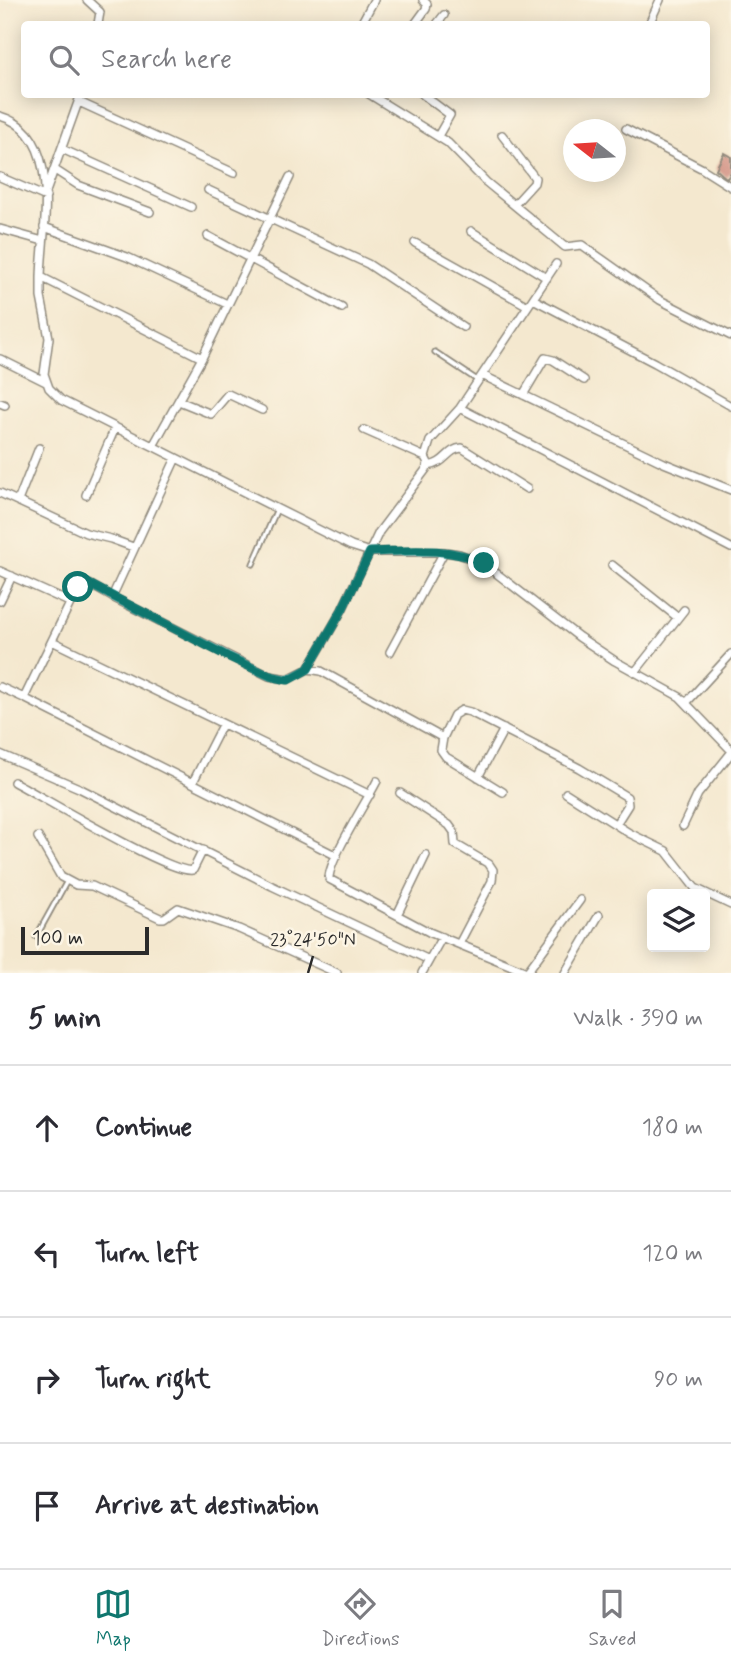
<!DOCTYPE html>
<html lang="en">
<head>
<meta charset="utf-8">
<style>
  :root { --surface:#fff; --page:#f2f2f3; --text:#2b2b33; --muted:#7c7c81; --line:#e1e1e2; --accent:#0f766e }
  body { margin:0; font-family:Mynerve,sans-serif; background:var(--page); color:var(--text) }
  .controls { position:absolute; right:21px; bottom:21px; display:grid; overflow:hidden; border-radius:7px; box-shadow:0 4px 18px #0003 }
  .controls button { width:63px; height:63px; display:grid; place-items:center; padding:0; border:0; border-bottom:2px solid var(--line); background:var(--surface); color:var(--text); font:35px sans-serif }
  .compass { position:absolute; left:563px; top:119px; width:63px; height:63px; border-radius:50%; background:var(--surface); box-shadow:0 4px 18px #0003; rotate:287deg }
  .scale { position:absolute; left:21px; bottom:18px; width:128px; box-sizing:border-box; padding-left:7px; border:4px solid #2b2b2b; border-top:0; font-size:19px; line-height:24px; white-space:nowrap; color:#2b2b2b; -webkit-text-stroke:5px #fcf5e5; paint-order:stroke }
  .stop { position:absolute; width:21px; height:21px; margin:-16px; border:5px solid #0f766e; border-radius:50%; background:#fff }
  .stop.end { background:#0f766e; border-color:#fff; box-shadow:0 2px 7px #0008 }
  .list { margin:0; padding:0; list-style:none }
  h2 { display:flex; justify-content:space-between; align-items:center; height:91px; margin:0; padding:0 28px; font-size:30px }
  h2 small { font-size:23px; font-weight:400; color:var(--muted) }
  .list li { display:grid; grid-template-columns:46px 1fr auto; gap:21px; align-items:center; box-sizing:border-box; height:126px; padding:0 28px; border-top:2px solid var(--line) }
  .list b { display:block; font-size:26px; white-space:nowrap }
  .list em { font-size:23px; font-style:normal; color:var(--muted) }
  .icon { flex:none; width:38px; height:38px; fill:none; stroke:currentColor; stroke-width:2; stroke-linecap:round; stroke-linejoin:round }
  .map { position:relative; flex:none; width:731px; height:973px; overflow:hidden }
  .search { position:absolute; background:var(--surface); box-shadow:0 4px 18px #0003; left:21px; right:21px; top:21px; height:77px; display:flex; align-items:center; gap:18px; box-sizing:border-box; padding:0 24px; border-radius:7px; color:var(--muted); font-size:26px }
  .sheet { height:595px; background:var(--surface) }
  nav { display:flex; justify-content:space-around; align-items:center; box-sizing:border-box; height:98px; border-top:2px solid var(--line); background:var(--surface); font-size:19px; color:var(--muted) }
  nav a { display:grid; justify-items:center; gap:4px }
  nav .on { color:var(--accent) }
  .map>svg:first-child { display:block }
  .building { fill:#d79e90 }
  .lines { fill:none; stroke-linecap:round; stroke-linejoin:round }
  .lane-casing { stroke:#908a7d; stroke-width:7 }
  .street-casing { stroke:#908a7d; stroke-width:10 }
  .lane { stroke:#fff; stroke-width:3.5 }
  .street { stroke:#fff; stroke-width:7 }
  .route { stroke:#0f766e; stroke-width:9 }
  .ticks { fill:none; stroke:#2b2b2b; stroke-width:2.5 }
  .ticks-label { font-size:18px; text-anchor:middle; fill:#2b2b2b; stroke:#fcf5e5; stroke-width:5; stroke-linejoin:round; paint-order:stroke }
</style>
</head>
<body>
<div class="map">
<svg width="731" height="973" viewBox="0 0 731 973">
  <rect width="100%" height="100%" fill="#fcf5e5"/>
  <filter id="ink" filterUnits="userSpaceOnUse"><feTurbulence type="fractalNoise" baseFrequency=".0143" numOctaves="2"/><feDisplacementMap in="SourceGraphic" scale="14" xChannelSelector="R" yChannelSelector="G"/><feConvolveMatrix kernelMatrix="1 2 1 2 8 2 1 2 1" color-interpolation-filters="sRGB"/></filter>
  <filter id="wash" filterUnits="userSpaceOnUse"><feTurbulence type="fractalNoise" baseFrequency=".00686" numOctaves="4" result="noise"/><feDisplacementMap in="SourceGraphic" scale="28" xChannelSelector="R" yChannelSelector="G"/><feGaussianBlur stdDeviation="1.57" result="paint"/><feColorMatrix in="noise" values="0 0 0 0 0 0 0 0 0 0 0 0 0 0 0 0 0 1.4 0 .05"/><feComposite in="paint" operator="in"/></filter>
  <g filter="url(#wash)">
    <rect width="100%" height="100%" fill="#f4e8cf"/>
    <g id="blocks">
      <path class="building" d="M 724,153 L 731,157 L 731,172 L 727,179 L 716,169 Z"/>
    </g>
  </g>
  <g filter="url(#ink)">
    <use href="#blocks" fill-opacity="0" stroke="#908a7d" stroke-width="2"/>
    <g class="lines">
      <defs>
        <path id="lane" d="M 435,352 L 477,380
          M 253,564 L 277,509
          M 36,937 L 67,881"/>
        <path id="street" d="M 87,0 L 100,12 L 98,24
          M 361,24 L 374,0
          M 415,24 L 426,9 L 427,4 L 423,0
          M 437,24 L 444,15
          M 649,24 L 660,0
          M 369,94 L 448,143 L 486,182 L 565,247 L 582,245 L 660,300 L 731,336
          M 422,94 L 450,115 L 438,136
          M 79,102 L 234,173
          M 0,116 C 64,134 42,229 41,277
          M 626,129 L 701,168 L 731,187
          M 502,135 L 535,178 L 534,183 L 514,205
          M 62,149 L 191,207
          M 55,170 L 78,185 L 150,212
          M 0,177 L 46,197
          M 47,189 L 81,94
          M 208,190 L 368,264 L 463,327
          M 44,227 L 127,257 L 227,304
          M 0,229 L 43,241
          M 471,231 L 547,278
          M 208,236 L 342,308
          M 415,243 L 528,306
          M 533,299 L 655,363 L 731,406
          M 202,358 L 290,177
          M 0,359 L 46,382
          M 482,375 L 664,463 L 731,490
          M 523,395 L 545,358 L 553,360 L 584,380
          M 179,401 L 211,414 L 228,394 L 262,410
          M 0,403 L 5,405
          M 460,408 L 731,548
          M 364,430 L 425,457
          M 153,446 L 202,358 L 41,277 L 41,297 L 49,338 L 44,374 L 49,388 L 61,400 L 351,546 L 370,552 L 444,552 L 459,554 L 483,563 L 579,637 L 615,661 L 680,697 L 731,750
          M 176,458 L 112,597 L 269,676 L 288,679 L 308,669 L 321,671 L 443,738 L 454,715 L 462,710 L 470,712 L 579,768 L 627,797 L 628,805 L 616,824
          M 428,466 C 446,464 447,449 462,448 L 527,489
          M 0,493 L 86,533 L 111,539 L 133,547
          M 86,495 L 115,428
          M 18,501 L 39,448
          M 612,565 L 677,617
          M 0,571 L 69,602
          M 112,597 L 89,584 L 78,587 L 24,698 L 337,856
          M 0,601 L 12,576
          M 52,641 L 370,795
          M 390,652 L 444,552
          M 308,669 L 342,610 L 379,532 L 427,468 L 428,463 L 425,457 L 430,441 L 460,408 L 556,264
          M 635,672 L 684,610
          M 0,687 L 24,698
          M 686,703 L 731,654
          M 443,738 L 441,750 L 446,757 L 503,792
          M 0,754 L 79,788 L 272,886 L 429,960
          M 478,777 L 504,729
          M 377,781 C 367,801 328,861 329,879 L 429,932 L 529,973
          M 14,782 C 41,796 173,876 193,870 L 203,850
          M 193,782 L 222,725
          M 400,793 L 449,825 L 454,832 L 455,844 L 489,864 L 493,870 L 492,881 L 459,944
          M 566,793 L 629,833 L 666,851 L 695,888 L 731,905
          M 683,826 L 698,794 L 731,753
          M 38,837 L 61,877 L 76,885 L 92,886 L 160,918 L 164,918 L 178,908 L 239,929 L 337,973
          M 397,915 L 426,855
          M 527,972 L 580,900
          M 422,973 L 442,937
          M 565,973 L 599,915"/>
      </defs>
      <use href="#lane" class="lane-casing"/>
      <use href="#street" class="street-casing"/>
      <use href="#lane" class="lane"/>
      <use href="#street" class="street"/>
    </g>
  </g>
  <g class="lines" filter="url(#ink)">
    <path class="route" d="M 78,587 L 89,584 L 227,656 L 270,676 L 288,680 L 308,669 L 342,610 L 370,552 C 408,551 448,546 484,563"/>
  </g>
  <path class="ticks" d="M 308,973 L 313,956"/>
  <g class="ticks-label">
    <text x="313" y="945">23°24'50"N</text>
  </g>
</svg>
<div class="controls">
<button><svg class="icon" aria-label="layers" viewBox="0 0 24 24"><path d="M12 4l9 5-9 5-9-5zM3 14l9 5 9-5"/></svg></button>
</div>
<svg class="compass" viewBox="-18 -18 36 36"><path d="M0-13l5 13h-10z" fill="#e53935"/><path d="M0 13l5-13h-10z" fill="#7c7c81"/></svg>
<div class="scale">100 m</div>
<div class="stop" style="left:78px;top:587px"></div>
<div class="stop end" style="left:484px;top:563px"></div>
<div class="search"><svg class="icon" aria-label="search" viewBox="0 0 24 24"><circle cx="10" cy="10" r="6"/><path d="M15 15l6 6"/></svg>Search here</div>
</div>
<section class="sheet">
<h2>5 min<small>Walk · 390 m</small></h2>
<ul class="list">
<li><svg class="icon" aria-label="ahead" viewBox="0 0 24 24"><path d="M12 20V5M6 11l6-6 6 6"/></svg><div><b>Continue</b></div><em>180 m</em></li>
<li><svg class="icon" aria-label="left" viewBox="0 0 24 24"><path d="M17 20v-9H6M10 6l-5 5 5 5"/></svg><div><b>Turn left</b></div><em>120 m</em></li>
<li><svg class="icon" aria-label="right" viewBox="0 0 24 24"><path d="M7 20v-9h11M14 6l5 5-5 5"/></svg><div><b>Turn right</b></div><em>90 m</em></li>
<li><svg class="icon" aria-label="arrive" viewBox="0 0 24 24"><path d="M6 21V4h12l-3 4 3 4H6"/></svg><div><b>Arrive at destination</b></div></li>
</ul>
</section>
<nav>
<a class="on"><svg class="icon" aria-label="map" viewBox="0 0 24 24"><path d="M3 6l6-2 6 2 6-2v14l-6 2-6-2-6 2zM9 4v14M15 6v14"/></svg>Map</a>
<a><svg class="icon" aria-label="directions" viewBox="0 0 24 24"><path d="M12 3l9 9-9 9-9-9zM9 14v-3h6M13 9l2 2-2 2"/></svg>Directions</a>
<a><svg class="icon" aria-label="saved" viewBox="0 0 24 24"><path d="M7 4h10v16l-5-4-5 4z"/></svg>Saved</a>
</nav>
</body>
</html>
